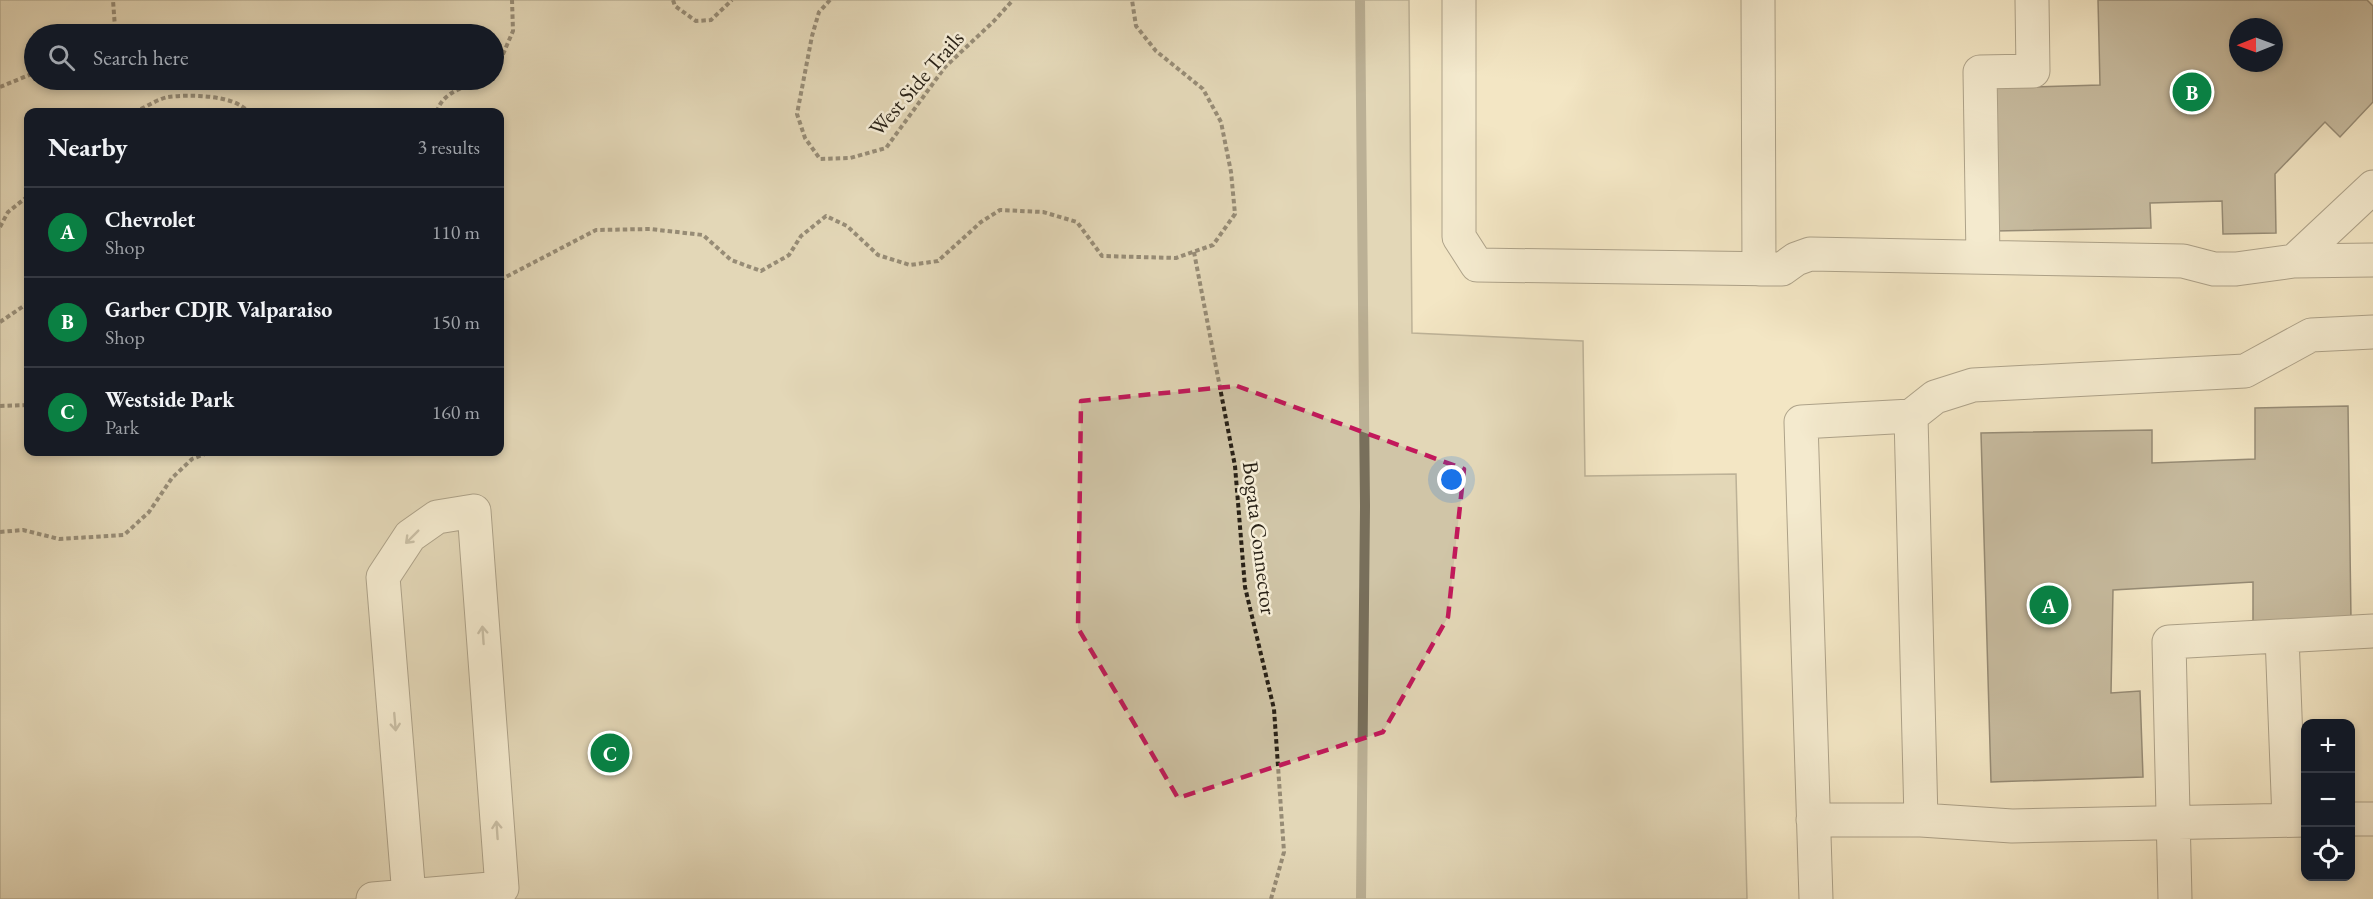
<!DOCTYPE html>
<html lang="en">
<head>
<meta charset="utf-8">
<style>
  :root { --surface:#171b24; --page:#20242c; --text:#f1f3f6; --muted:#9ea1a6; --line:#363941; --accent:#0b8043 }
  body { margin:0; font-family:"EB Garamond",serif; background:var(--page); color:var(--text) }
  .controls { position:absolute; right:18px; bottom:18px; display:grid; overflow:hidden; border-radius:12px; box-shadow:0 3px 9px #0003 }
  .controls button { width:54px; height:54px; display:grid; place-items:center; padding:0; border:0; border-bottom:2px solid var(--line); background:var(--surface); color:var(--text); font:30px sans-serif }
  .compass { position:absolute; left:2229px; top:18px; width:54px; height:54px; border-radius:50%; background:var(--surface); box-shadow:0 3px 9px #0003; rotate:269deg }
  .you { position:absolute; left:1452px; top:480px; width:21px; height:21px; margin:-15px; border:4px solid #fff; border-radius:50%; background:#1a73e8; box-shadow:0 0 0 9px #1a73e833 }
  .badge { display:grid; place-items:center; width:39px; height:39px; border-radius:50%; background:var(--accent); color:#fff; font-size:20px; font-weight:700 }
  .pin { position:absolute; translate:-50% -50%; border:3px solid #fff; box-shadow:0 2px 6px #0006 }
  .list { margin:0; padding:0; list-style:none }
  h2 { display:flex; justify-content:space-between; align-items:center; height:78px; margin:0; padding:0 24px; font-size:26px }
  h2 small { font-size:20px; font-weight:400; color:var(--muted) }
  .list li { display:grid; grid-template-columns:39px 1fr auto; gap:18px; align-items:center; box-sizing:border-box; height:90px; padding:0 24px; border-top:2px solid var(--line) }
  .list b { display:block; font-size:22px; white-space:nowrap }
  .list p { margin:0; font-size:20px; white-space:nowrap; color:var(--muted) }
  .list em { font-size:20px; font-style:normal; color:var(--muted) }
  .icon { flex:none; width:33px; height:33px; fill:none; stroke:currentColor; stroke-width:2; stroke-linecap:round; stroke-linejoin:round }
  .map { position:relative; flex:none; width:2373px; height:899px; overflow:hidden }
  .search { position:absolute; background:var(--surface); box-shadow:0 3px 9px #0003; left:24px; top:24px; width:480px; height:66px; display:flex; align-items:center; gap:15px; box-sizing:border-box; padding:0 21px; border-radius:33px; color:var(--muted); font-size:22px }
  .panel { position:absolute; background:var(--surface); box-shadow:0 3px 9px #0003; left:24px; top:108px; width:480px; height:348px; border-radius:12px }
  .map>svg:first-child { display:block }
  .green { fill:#d0c5a7; stroke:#7c735f; stroke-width:1.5; fill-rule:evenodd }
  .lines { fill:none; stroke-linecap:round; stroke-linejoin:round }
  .stream { stroke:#786f5b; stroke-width:10 }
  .building { fill:#928771; stroke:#282117; stroke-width:1.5; fill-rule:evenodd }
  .minor-casing { stroke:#5b5242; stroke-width:35 }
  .path { stroke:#282117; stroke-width:4; stroke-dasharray:4.5 3; stroke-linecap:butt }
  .minor { stroke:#f7efd9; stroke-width:33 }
  .oneway { stroke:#9a9282 }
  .marked { fill:none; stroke:#c2185b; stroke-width:4.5; stroke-dasharray:12 8; stroke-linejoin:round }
  .labels { text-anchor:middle; stroke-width:5; stroke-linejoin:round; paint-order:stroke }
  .street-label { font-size:22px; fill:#282117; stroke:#f7efd9 }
</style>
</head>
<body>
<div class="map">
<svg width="2373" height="899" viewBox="0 0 2373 899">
  <rect width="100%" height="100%" fill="#f3e6c4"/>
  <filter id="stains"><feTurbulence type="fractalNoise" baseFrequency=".00333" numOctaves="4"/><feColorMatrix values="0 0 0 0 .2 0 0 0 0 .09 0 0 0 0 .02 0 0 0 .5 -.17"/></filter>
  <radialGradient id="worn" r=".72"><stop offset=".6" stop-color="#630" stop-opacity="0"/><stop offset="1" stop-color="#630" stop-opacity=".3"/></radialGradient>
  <path class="green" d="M 0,0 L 1409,0 L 1412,333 L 1583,341 L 1585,476 L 1736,474 L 1747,899 L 0,899 ZM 34,34 L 494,34 L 494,80 L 34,80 ZM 28,112 L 500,112 L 500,452 L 28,452 Z"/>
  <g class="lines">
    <path class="stream" d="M 1360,0 L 1365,506 L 1361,899"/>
  </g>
  <path class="building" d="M 2098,0 L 2367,0 L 2373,6 L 2373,102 L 2340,137 L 2325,122 L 2275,174 L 2276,233 L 2223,234 L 2222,201 L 2150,203 L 2151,228 L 1995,231 L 1992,88 L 2100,85 ZM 2238,27 L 2274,27 L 2274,63 L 2238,63 Z
    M 2348,406 L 2351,620 L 2253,622 L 2253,582 L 2113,590 L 2111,693 L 2140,691 L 2143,777 L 1991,782 L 1981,433 L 2152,430 L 2152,463 L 2255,459 L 2255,408 Z"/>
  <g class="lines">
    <defs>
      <path id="minor" d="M 1459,0 L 1459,237 L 1477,265 L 1782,269 L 1796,259 L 1810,254 L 2183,261 L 2214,269 L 2236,269 L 2294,261 L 2373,187
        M 1758,0 L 1759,269
        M 1983,257 L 1980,72 L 2033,71 L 2032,0
        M 2294,261 L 2373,260
        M 1911,416 L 1921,820
        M 2282,636 L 2289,820
        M 2350,819 L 2373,819
        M 1813,820 L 1921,820 L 2012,826 L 2306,820
        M 373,899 L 502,888 L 474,511 L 437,517 L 410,536 L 383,577 L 409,896
        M 1816,899 L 1801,422 L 1911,416 L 1935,397 L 1973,385 L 2245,371 L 2311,335 L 2373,332
        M 2175,899 L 2169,642 L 2373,631"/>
    </defs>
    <use href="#minor" class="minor-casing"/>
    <path class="path" d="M 673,0 L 675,6 L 696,21 L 711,20 L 732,0
      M 830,0 L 819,12 L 812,36 L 797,114 L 805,138 L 820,159 L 850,158 L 886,148 L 945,67 L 993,22 L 1013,0
      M 109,34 L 115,28 L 113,0
      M 494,75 L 513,31 L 512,0
      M 0,87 L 34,73
      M 134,112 C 145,108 157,99 168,97 C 189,94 236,95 248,112
      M 437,112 C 442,91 469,85 487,80
      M 0,227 L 8,212 L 28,196
      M 1194,252 L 1235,466 L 1245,587 L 1274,709 L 1284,852 L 1271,899
      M 500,280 L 596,230 L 650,229 L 703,235 L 731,260 L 761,271 L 789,255 L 801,236 L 826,216 L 847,226 L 878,255 L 910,265 L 938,261 L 981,222 L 1000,210 L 1043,212 L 1077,222 L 1102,256 L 1176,258 L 1213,245 L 1235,214 L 1231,172 L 1221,122 L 1203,89 L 1156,51 L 1136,26 L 1132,0
      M 0,322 L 28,303
      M 0,406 L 28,405
      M 0,532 L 23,530 L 59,539 L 124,535 L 149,512 L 172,478 L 192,459 L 210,452"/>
    <use href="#minor" class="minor"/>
  </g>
  <defs><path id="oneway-shaft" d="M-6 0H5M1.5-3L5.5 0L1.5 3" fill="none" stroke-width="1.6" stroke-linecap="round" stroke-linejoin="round" transform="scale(1.5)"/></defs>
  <g class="oneway">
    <use href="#oneway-shaft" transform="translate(412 537) rotate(135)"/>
    <use href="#oneway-shaft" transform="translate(483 635) rotate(-94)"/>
    <use href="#oneway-shaft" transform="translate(395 722) rotate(85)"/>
    <use href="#oneway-shaft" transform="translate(497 830) rotate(-94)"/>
  </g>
  <path d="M0 0H2373V899H0ZM 1237,386 L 1464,469 L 1448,617 L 1383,732 L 1178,798 L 1078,628 L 1081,401 Z" fill="#f3e6c4" fill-opacity=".55" fill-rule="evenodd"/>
  <path class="marked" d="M 1237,386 L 1464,469 L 1448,617 L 1383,732 L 1178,798 L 1078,628 L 1081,401 Z"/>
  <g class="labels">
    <g class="street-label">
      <text transform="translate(916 83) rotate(-49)" y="8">West Side Trails</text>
      <text transform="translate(1260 538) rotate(83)" y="8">Bogata Connector</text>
    </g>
  </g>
  <rect width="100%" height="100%" filter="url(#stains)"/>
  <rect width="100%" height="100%" fill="url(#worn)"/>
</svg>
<div class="controls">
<button>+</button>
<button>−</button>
<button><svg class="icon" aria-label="locate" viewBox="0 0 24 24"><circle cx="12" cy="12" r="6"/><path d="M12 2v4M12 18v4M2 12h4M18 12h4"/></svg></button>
</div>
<svg class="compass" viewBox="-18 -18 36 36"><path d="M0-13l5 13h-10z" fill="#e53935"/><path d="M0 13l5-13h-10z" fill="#9ea1a6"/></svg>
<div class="you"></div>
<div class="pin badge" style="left:2049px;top:605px">A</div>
<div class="pin badge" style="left:2192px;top:92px">B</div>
<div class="pin badge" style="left:610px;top:753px">C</div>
<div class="search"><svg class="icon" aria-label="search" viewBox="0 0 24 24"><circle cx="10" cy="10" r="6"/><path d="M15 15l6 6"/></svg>Search here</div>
<section class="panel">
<h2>Nearby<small>3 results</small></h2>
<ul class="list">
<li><span class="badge">A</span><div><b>Chevrolet</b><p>Shop</p></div><em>110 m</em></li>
<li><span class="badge">B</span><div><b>Garber CDJR Valparaiso</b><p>Shop</p></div><em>150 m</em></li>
<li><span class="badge">C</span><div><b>Westside Park</b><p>Park</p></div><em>160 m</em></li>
</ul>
</section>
</div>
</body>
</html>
